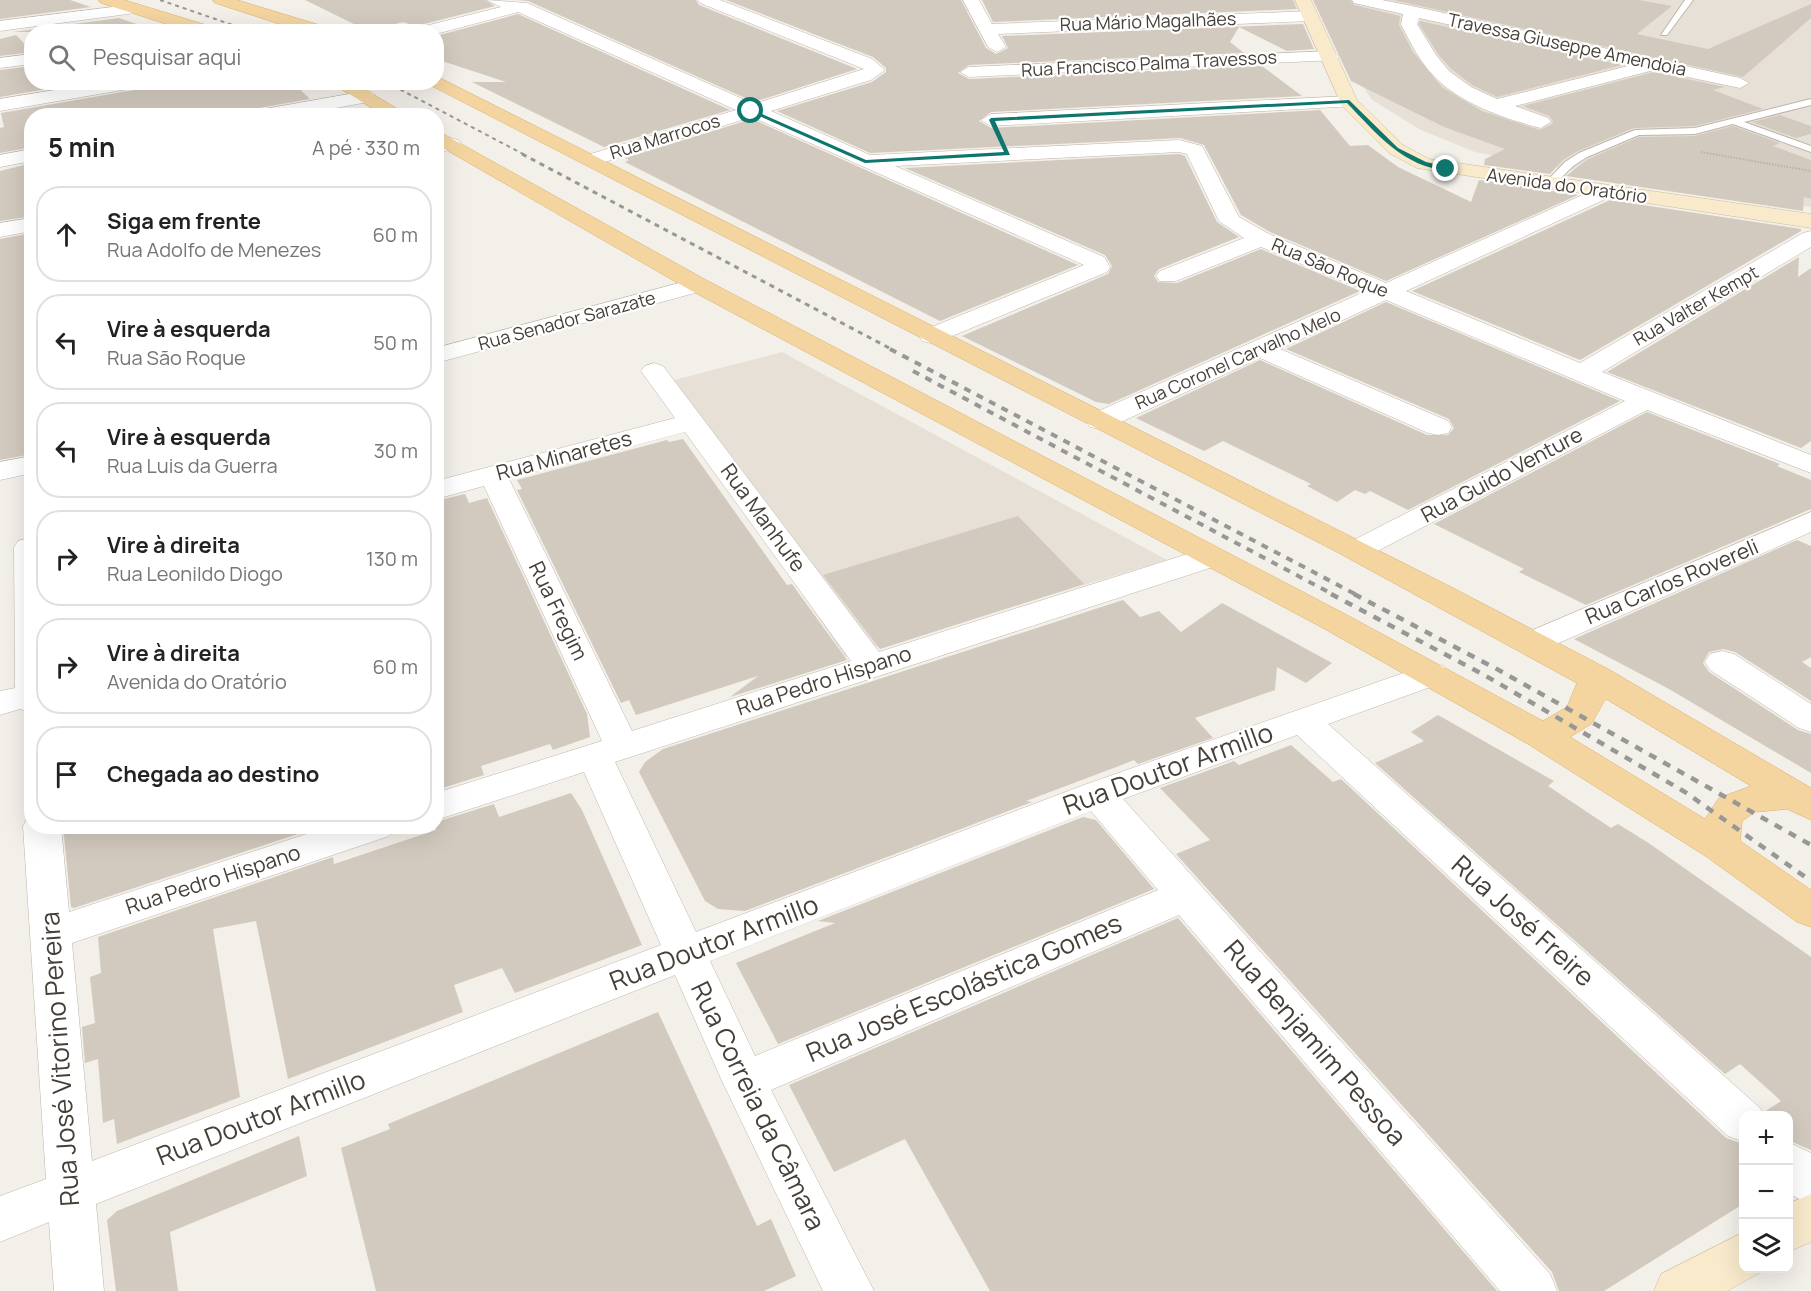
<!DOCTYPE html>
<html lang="pt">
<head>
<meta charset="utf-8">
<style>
  :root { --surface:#fff; --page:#f6f6f6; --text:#222; --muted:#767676; --line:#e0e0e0 }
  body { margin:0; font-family:Manrope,sans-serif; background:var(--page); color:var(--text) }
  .controls { position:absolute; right:18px; bottom:18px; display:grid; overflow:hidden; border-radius:12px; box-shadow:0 6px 24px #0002 }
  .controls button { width:54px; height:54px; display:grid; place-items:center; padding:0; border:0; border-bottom:2px solid var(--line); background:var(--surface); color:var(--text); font:30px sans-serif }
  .stop { position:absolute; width:18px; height:18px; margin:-14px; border:4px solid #0f766e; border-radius:50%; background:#fff }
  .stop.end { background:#0f766e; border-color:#fff; box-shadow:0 2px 6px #0008 }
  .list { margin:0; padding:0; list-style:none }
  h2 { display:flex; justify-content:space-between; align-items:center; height:78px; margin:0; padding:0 24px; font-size:26px }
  h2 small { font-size:20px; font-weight:400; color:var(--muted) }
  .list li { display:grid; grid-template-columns:39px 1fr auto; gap:18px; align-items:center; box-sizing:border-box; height:96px; margin:0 12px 12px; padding:0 12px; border:2px solid var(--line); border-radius:24px }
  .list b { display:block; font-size:22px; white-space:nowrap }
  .list p { margin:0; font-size:20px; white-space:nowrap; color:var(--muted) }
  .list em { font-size:20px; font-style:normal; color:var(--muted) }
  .icon { flex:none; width:33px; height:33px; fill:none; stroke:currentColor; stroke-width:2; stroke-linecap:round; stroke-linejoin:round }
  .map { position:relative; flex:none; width:1811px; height:1291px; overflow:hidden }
  .search { position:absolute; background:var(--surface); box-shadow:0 6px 24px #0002; left:24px; top:24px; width:420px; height:66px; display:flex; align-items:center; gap:15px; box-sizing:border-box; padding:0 21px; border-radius:24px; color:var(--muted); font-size:22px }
  .panel { position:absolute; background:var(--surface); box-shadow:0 6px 24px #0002; left:24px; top:108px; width:420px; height:726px; border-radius:24px }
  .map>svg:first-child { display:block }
  .residential { fill:#e6e0d7 }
  .building { fill:#d3cabf }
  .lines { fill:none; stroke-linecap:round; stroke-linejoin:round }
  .lane-casing { stroke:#bdb6ac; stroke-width:2 }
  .street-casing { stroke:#bdb6ac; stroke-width:1 }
  .secondary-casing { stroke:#cebd9d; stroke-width:1 }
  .primary-casing { stroke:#d8b071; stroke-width:1 }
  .path { stroke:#beb09f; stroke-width:2; stroke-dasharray:1.5 1.5; stroke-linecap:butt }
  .lane { fill:#fff; fill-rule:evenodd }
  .street { fill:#fff; fill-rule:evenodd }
  .secondary { fill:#f9eacc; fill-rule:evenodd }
  .primary { fill:#f4d5a0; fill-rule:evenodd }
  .rail-far3 { stroke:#979797; stroke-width:2; stroke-dasharray:4 4; stroke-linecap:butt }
  .rail-far2 { stroke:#979797; stroke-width:3; stroke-dasharray:5 5; stroke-linecap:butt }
  .rail-far1 { stroke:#979797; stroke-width:4; stroke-dasharray:7 7; stroke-linecap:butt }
  .rail { stroke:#979797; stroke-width:4.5; stroke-dasharray:8 8; stroke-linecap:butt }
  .route { fill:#0f766e }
  .labels { text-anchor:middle; stroke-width:4.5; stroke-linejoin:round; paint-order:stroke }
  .far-street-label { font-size:18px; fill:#463f38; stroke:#fff }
  .street-label { font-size:21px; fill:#463f38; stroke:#fff }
  .near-street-label { font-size:26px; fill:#463f38; stroke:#fff }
</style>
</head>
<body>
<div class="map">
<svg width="1811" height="1291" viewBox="0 0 1811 1291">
  <rect width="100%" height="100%" fill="#f3efe9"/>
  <path class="residential" d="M 1319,0 L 1811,0 L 1811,207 L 1581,172 L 1475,152 L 1421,130 L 1372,100 L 1357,77 Z
    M 782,352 L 1167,560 L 845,657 L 659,384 Z"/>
  <path class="building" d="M 0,0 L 70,0 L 91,7 L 0,19 Z
    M 305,0 L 485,0 L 495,6 L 416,26 L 403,22 L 368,31 Z
    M 517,0 L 696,0 L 699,5 L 857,69 L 754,102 L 528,1 Z
    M 726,0 L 961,0 L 986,48 L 996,54 L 1008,48 L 1002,36 L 1303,24 L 1314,49 L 1287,51 L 1239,27 L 1230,42 L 1244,53 L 969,65 L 958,73 L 969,79 L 1262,66 L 1302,96 L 991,112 L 979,121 L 991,128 L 1320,110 L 1350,146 L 1368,145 L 1398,167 L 1471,202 L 1479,180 L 1578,195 L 1386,281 L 1270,232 L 1241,215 L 1204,145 L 1180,138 L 870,153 L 777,111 L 872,82 L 886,72 L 886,68 L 873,57 Z
    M 982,0 L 1293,0 L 1297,9 L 993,22 Z
    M 1313,0 L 1350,0 L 1354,5 L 1400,16 L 1399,25 L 1413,52 L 1442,87 L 1482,111 L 1540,130 L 1552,124 L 1553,121 L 1549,116 L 1523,106 L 1654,72 L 1725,87 L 1713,90 L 1763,109 L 1695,126 L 1634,128 L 1578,151 L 1563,160 L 1550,174 L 1484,165 L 1485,159 L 1505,149 L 1444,127 L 1351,81 Z
    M 1393,0 L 1639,0 L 1672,6 L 1637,34 L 1708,49 L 1811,4 L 1811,18 L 1743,77 Z
    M 518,14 L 730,110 L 604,147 L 472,82 L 506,82 L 436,59 L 436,36 Z
    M 119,18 L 148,28 L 147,32 L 13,32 Z
    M 1420,21 L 1622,65 L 1497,97 L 1472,85 L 1451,69 L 1438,54 L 1419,24 Z
    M 16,35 L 32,52 L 0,56 L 0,39 Z
    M 32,66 L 32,82 L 87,82 L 0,97 L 0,70 Z
    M 151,82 L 292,82 L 310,99 L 259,108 L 248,116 L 32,116 L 32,147 L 0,153 L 0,128 L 4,127 L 1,113 L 140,89 Z
    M 1780,115 L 1811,126 L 1811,134 L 1796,138 L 1752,122 Z
    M 752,119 L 1078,265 L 940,321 L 625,162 L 629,160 L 625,158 Z
    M 1733,126 L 1780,143 L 1773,146 L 1811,160 L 1811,199 L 1804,197 L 1803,211 L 1566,176 L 1588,159 L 1639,137 L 1695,136 Z
    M 1179,154 L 1185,156 L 1217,222 L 1239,237 L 1159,269 L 1154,276 L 1158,282 L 1177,283 L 1261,249 L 1360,291 L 1109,404 L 1096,402 L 962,336 L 1108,274 L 1112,266 L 1105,255 L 905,168 Z
    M 32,163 L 32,216 L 0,221 L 0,171 Z
    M 1610,200 L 1801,229 L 1801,231 L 1580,360 L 1412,291 Z
    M 32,233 L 32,454 L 0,460 L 0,239 Z
    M 1799,257 L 1798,277 L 1811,268 L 1811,441 L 1801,448 L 1607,372 Z
    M 1386,302 L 1620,401 L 1408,510 L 1370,491 L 1365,494 L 1355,490 L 1337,502 L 1307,486 L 1311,484 L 1223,441 L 1204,451 L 1136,418 L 1260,360 L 1427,435 L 1448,435 L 1454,428 L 1449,419 L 1286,349 Z
    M 1647,412 L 1780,464 L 1777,466 L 1811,480 L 1811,509 L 1586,605 L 1519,572 L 1524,569 L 1434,524 Z
    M 683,439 L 787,585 L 792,584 L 847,660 L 730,697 L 758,676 L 636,715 L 629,700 L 621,703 L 517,490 L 522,489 L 517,480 L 667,440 L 669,442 Z
    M 465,494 L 469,503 L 487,498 L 587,714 L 590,737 L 553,750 L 550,744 L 481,766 L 484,775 L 436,790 L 436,722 L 439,720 L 436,713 L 436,501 Z
    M 1018,516 L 1084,584 L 880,649 L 823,575 Z
    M 1797,540 L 1811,546 L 1811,657 L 1802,662 L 1811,668 L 1811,701 L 1735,652 L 1723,649 L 1709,652 L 1703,663 L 1709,672 L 1798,730 L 1811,734 L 1811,773 L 1669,689 L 1574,639 Z
    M 1123,600 L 1140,617 L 1159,611 L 1181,632 L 1222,603 L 1332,663 L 1306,683 L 1277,667 L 1275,690 L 1195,718 L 1213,738 L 1138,764 L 1134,760 L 1119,766 L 1026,801 L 1032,802 L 745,911 L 718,909 L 705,901 L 639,772 L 645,762 L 663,749 Z
    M 1438,715 L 1554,781 L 1548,786 L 1611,828 L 1618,824 L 1650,844 L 1811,957 L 1811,1150 L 1788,1140 L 1788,1116 L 1766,1116 L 1764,1112 L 1781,1101 L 1740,1064 L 1725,1074 L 1375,763 L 1424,741 L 1411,732 Z
    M 1291,745 L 1333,782 L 1341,779 L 1726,1138 L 1743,1144 L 1743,1204 L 1604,1291 L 1559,1291 L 1552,1272 L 1176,854 L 1210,840 L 1160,788 L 1234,761 L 1239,765 Z
    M 571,793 L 582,810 L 642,945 L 515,993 L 502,968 L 454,985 L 463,1012 L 288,1079 L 256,921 L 213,929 L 240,1097 L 117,1144 L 114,1119 L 103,1123 L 98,1059 L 85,1063 L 82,1027 L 95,1023 L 90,977 L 101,973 L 98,937 L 333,857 L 334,864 L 436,830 L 436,822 L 494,804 L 499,817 Z
    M 1083,817 L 1096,820 L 1154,889 L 778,1044 L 736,963 L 835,923 L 818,921 Z
    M 63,826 L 322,826 L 74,908 L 71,907 Z
    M 1178,918 L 1497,1291 L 990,1291 L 905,1139 L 834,1172 L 789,1085 Z
    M 658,1012 L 757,1226 L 771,1219 L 796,1276 L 764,1291 L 376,1291 L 341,1148 L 390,1129 L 388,1124 Z
    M 299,1136 L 307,1176 L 170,1232 L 178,1291 L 116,1291 L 107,1220 L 117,1211 Z"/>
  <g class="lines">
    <defs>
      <path id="lane" d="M 1685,0 L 1693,0 L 1667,35 L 1661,35 Z
        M 1811,99 L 1811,105 L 1744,122 L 1811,146 L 1811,152 L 1733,124 L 1695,134 L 1639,135 L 1587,157 L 1573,166 L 1553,186 L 1544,184 L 1565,162 L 1579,153 L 1635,130 L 1695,128 Z"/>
      <path id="street" d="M 487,0 L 527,3 L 754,104 L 864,69 L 700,3 L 698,0 L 720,0 L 872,59 L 885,70 L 871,80 L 771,111 L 870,155 L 1179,140 L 1202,146 L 1239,217 L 1269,234 L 1386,283 L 1598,188 L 1612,188 L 1615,192 L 1612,196 L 1406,291 L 1580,363 L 1803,233 L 1811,231 L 1811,247 L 1602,372 L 1811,455 L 1811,473 L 1647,410 L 1368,556 L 1357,559 L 1346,556 L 1342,550 L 1346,544 L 1625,401 L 1386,300 L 1280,349 L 1448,421 L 1452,427 L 1448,433 L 1438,435 L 1428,433 L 1260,358 L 1110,427 L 1100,429 L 1090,427 L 1086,421 L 1090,415 L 1366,291 L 1261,247 L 1176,281 L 1160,281 L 1156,276 L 1160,271 L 1244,238 L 1219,221 L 1187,154 L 1179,152 L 895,166 L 1104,257 L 1110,267 L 1107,272 L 940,341 L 931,343 L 922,341 L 919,336 L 922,331 L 1084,265 L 752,117 L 598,164 L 584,164 L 581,160 L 584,156 L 736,110 L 518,12 L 436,34 L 415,32 L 417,28 L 501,7 Z
        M 963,0 L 979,0 L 992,24 L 1310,11 L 1318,16 L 1310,21 L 998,34 L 1006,47 L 997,52 L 988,47 Z
        M 1352,0 L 1382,0 L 1412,6 L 1740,78 L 1749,83 L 1740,88 L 1654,70 L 1515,106 L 1548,118 L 1551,122 L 1541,128 C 1505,119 1459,103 1433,75 C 1419,60 1410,42 1401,24 L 1403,14 L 1354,3 ZM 1419,18 L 1632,65 L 1497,99 L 1471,87 L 1449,71 L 1436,55 L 1417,24 Z
        M 137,4 L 143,6 L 145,9 L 143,12 L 0,31 L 0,21 Z
        M 1330,51 L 1339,56 L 1336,60 L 969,77 L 960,72 L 969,67 Z
        M 32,54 L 32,64 L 0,68 L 0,58 Z
        M 104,82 L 149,82 L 140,87 L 0,111 L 0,99 Z
        M 366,91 L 373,93 L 375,97 L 373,101 L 294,116 L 250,116 L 259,110 Z
        M 1349,96 L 1356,98 L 1358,102 L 1356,106 L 991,126 L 981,120 L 991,114 Z
        M 451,138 L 458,140 L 461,144 L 458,148 L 436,153 L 436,141 Z
        M 32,149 L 32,161 L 0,167 L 0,155 Z
        M 32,218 L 32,231 L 0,237 L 0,223 Z
        M 698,278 L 706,280 L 710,285 L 706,290 L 436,363 L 436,348 Z
        M 654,363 L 663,366 L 879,652 L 1200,550 L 1211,548 L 1222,550 L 1226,557 L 1222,564 L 615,762 L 696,932 L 1084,785 L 1432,663 L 1444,666 L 1449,674 L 1444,682 L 1328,724 L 1760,1108 L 1764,1116 L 1744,1116 L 1744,1142 L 1728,1136 L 1297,735 L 1123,799 L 1550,1274 L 1557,1291 L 1500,1291 L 1179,915 L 771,1090 L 874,1291 L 823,1291 L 722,1081 L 675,975 L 96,1204 L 104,1291 L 54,1291 L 49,1222 L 0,1242 L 0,1196 L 46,1179 L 23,826 L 29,816 L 32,815 L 32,826 L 61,826 L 69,912 L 331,826 L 395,826 L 389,836 L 72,943 L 92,1161 L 661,945 L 584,772 L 436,820 L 436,793 L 602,741 L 484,486 L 436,499 L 436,481 L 675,418 L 641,371 L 645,366 ZM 685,432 L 851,661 L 632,731 L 509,479 ZM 1091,811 L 1158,890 L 755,1056 L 710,961 Z
        M 32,456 L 32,473 L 0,480 L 0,462 Z
        M 1811,512 L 1811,532 L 1545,649 L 1533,653 L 1521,649 L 1517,642 L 1521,635 Z
        M 29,538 L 32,539 L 32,712 L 20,709 L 0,715 L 0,691 L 15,688 L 14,547 L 18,541 Z
        M 1722,651 L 1734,654 L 1811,704 L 1811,732 L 1799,728 L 1710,670 L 1705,662 L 1710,654 Z
        M 1788,1142 L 1811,1153 L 1811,1205 L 1788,1193 Z"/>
      <path id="secondary" d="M 1295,0 L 1311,0 L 1357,100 L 1403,145 L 1429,159 L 1811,214 L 1811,228 L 1417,168 L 1389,153 L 1342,106 Z
        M 1811,1194 L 1811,1242 L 1788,1252 L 1788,1204 Z
        M 1744,1232 L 1744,1268 L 1763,1268 L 1761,1272 L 1727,1291 L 1654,1291 L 1661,1274 Z"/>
      <path id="primary" d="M 99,0 L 124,0 L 216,28 L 218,32 L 191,32 L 101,3 Z
        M 213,0 L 237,0 L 329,28 L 331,32 L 304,32 L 215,3 Z
        M 436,76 L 1453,588 L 1608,669 L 1811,788 L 1811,820 L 1787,809 L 1755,812 L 1742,821 L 1740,841 L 1811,890 L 1811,927 L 1797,922 L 1707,857 L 1528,744 L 1323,628 L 690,290 L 436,144 L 436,130 L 706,280 L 1345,614 L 1543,721 L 1567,707 L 1577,683 L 1337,552 L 430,85 L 428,82 L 436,82 ZM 1606,699 L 1751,786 L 1719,798 L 1705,819 L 1570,737 L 1591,724 Z
        M 330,82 L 353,82 L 409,116 L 385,116 Z"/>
    </defs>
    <use href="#lane" class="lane-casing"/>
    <use href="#street" class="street-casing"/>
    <use href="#secondary" class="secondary-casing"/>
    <use href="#primary" class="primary-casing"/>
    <path class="path" d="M 1701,152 L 1811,171"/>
    <use href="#lane" class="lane"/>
    <use href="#street" class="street"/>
    <use href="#secondary" class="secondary"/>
    <use href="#primary" class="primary"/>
    <path class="rail-far3" d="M 160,0 L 253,32
      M 386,82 L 525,155"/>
    <path class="rail-far2" d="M 522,154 L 893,350"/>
    <path class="rail-far1" d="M 890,349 L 1357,595
      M 913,371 L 1334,595"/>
    <path class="rail" d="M 1331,594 L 1486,676 L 1685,792 L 1811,881
      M 1354,594 L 1495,668 L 1811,845"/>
  </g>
  <path class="route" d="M 1349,100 L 1398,148 L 1426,162 L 1448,167 L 1448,170 C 1405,169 1375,132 1347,103 L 995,121 L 1010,155 L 865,163 L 748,111 L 753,110 L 866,160 L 1004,152 L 989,120 L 991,118 Z"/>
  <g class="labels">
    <g class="far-street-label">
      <text transform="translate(1148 22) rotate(-2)" y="6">Rua Mário Magalhães</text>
      <text transform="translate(1567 45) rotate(12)" y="6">Travessa Giuseppe Amendoia</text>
      <text transform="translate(1149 64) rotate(-3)" y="6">Rua Francisco Palma Travessos</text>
      <text transform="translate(665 137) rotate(-17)" y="6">Rua Marrocos</text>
      <text transform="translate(1567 186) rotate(8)" y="6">Avenida do Oratório</text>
      <text transform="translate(1330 268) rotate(23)" y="6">Rua São Roque</text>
      <text transform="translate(1696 306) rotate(-30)" y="6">Rua Valter Kempt</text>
      <text transform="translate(567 321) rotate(-15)" y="6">Rua Senador Sarazate</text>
      <text transform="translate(1238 359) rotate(-24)" y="6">Rua Coronel Carvalho Melo</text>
    </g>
    <g class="street-label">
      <text transform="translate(564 456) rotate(-15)" y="7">Rua Minaretes</text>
      <text transform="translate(1502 475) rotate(-28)" y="7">Rua Guido Venture</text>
      <text transform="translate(763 518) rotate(54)" y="7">Rua Manhufe</text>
      <text transform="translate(1672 582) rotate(-23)" y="7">Rua Carlos Rovereli</text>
      <text transform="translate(558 611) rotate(64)" y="7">Rua Fregim</text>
      <text transform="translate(824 681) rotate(-18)" y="7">Rua Pedro Hispano</text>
      <text transform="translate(213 880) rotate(-18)" y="7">Rua Pedro Hispano</text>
    </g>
    <g class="near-street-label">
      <text transform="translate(1168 769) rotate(-20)" y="9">Rua Doutor Armillo</text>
      <text transform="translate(1523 921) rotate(42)" y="9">Rua José Freire</text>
      <text transform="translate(714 943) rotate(-21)" y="9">Rua Doutor Armillo</text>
      <text transform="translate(964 988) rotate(-23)" y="9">Rua José Escolástica Gomes</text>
      <text transform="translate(1315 1043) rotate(49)" y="9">Rua Benjamim Pessoa</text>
      <text transform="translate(60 1059) rotate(-94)" y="9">Rua José Vitorino Pereira</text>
      <text transform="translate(758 1106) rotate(64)" y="9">Rua Correia da Câmara</text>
      <text transform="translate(261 1118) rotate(-21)" y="9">Rua Doutor Armillo</text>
    </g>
  </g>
</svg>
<div class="controls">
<button>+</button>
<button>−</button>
<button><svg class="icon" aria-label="layers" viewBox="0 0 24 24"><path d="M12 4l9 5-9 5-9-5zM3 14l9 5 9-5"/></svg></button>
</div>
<div class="stop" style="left:751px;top:111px"></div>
<div class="stop end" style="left:1446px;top:169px"></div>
<div class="search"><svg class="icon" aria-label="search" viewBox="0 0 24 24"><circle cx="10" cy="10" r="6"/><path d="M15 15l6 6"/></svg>Pesquisar aqui</div>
<section class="panel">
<h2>5 min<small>A pé · 330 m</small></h2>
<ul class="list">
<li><svg class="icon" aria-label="ahead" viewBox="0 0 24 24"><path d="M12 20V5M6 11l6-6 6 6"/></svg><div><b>Siga em frente</b><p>Rua Adolfo de Menezes</p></div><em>60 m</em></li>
<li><svg class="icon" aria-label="left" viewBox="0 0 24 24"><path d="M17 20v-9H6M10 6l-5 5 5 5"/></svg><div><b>Vire à esquerda</b><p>Rua São Roque</p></div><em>50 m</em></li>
<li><svg class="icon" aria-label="left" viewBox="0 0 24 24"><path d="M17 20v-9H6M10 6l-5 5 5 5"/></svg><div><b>Vire à esquerda</b><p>Rua Luis da Guerra</p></div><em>30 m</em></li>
<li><svg class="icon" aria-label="right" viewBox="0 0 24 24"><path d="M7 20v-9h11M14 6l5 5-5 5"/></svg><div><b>Vire à direita</b><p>Rua Leonildo Diogo</p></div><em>130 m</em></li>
<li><svg class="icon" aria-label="right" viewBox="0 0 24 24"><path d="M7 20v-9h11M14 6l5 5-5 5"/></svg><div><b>Vire à direita</b><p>Avenida do Oratório</p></div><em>60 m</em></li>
<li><svg class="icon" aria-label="arrive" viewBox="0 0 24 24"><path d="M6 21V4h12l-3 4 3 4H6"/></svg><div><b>Chegada ao destino</b></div></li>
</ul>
</section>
</div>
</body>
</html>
